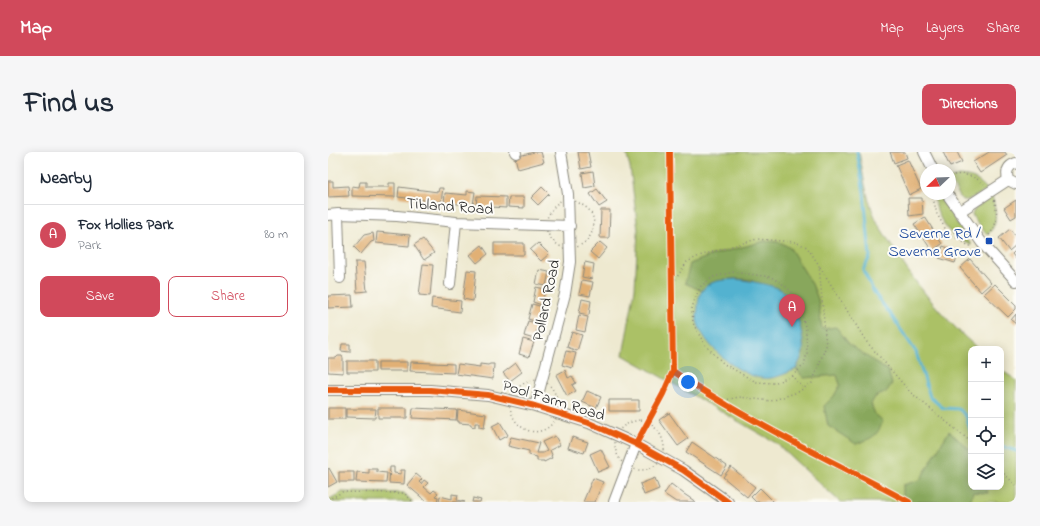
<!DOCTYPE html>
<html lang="en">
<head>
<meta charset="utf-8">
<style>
  :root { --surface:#fff; --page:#f6f6f7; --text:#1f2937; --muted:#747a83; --line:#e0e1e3; --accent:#d1495b }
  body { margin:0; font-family:"Indie Flower",sans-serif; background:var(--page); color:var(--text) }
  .controls { position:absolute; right:12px; bottom:12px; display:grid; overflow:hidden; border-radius:8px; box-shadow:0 2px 10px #0003 }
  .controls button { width:36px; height:36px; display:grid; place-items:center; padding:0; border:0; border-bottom:1px solid var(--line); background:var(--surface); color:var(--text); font:20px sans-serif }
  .compass { position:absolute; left:592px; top:12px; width:36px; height:36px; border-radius:50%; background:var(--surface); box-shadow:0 2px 10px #0003; rotate:247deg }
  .you { position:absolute; left:360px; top:230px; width:14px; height:14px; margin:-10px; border:3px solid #fff; border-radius:50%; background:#1a73e8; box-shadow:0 0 0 6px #1a73e833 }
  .badge { display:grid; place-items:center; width:26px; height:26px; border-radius:50%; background:var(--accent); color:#fff; font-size:13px; font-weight:700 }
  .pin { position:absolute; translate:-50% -33px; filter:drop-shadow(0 1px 2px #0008) }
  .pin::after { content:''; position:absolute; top:21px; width:14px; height:12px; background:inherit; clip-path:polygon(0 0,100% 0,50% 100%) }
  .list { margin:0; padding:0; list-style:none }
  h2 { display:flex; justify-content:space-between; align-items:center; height:52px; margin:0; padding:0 16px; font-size:17px }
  h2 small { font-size:13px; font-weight:400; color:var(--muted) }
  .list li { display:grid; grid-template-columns:26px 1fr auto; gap:12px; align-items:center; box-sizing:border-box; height:60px; padding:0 16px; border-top:1px solid var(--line) }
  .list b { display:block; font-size:15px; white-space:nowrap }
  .list p { margin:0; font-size:13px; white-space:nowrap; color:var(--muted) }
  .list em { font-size:13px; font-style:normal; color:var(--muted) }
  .actions { display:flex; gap:8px; padding:12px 16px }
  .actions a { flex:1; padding:9px 0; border:1px solid var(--accent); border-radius:8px; text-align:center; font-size:14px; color:var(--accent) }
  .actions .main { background:var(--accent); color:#fff }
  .icon { flex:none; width:22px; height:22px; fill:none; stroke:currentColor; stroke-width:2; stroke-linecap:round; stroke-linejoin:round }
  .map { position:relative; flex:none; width:688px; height:350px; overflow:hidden; border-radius:8px }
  header { display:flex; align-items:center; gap:24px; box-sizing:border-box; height:56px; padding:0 20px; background:var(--accent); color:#fff }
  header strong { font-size:19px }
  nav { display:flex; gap:22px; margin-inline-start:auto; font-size:14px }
  .intro { display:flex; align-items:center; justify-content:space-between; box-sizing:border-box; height:96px; padding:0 24px }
  h1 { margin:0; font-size:28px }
  .button { padding:10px 18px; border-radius:8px; background:var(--accent); color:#fff; font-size:14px; font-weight:700 }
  main { display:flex; gap:24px; padding:0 24px }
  aside { flex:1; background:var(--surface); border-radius:8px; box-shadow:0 2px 10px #0003 }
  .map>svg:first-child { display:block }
  .green { fill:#abc166; stroke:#6b7648 }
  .forest { fill:#88a75b; stroke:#5a6943 }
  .water { fill:#52b2d0; stroke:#3e6e7e }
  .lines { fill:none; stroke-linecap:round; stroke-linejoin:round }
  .stream { stroke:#52b2d0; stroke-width:3 }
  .building { fill:#e1b074 }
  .minor-casing { stroke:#8c8a7e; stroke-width:12 }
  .path { stroke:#8c8a7e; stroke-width:1.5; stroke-dasharray:1 3; stroke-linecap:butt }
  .minor { stroke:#fff; stroke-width:10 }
  .cycleway-casing { stroke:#fdfcf7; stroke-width:8 }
  .cycleway { stroke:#e8590c; stroke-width:6 }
  .transit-dot { fill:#1a4fb4; stroke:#fdfcf7; stroke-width:1.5 }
  .labels { text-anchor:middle; stroke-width:4; stroke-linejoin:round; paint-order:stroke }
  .street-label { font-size:16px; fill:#2b2b2b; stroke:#fdfcf7 }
  .transit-label { font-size:16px; fill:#164399; stroke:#fdfcf7; text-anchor:end }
</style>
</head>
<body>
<header>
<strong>Map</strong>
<nav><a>Map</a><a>Layers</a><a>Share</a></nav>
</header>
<div class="intro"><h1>Find us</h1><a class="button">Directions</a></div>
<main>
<aside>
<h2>Nearby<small></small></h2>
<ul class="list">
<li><span class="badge">A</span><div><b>Fox Hollies Park</b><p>Park</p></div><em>80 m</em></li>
</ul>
<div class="actions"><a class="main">Save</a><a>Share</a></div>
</aside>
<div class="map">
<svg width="688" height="350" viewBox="0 0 688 350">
  <rect width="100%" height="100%" fill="#fdfcf7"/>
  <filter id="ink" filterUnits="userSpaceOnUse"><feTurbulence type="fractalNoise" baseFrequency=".025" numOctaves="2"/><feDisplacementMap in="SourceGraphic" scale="8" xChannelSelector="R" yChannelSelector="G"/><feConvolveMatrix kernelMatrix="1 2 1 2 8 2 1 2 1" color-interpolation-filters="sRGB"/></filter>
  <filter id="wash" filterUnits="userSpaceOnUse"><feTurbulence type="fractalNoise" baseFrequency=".012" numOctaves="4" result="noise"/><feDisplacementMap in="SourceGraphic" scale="16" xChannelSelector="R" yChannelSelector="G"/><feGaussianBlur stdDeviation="0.9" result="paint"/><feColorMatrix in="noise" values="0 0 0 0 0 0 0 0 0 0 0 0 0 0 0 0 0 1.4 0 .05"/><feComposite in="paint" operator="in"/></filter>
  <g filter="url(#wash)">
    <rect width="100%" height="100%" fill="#eee9d0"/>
    <path class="green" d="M 298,0 L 531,0 C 535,22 538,45 547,65 C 550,73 556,81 561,89 C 584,129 615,166 650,197 L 643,197 L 643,335 L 673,335 L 673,218 L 688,228 L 688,350 L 512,350 L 448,291 L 295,203 L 307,137 L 310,78 L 302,15 Z
      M 632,24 C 645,25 651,28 660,38 L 640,48 L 634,48 L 622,28 L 622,26 Z
      M 606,42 L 610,42 L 643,93 C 637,89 629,86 624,82 C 613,72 607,56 606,42 Z
      M 664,44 C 668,58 671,73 659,83 L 645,65 L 644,61 L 647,57 Z
      M 14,340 L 76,341 L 85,350 L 0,350 L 0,348 Z"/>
    <path class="forest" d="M 437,89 L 452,90 L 462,96 L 484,132 L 490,147 L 494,177 L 508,175 L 522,193 L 560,219 L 564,232 L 558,240 L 547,245 L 543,252 L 547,262 L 555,269 C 549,285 544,286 528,292 L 500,274 L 496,254 L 506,244 L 512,233 L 509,223 L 476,226 L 468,217 L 475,201 L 424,128 C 404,126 390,126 374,139 L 357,131 L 362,112 L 384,103 Z
      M 621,279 L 643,299 L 643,335 L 658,335 L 660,341 L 645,340 L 642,350 L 575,350 L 575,333 L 592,328 Z"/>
    <path class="water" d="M 407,127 C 417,128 448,133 455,139 C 467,149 477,185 475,200 C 474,206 470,212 468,217 C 457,222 445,228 433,226 C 409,222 375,193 369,169 C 368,164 370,158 370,154 C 370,150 371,142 374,139 C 380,128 396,128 407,127 Z"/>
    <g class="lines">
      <path class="stream" d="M 529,0 L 536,41 L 542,105 L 535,118 L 547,142 L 563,163 L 588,200 L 602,245 L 615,256 L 631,257 L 638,264 L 643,281
        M 673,294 L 688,299"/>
    </g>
    <g id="blocks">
      <path class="building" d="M 206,0 L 213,0 L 216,10 L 190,17 L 187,5 Z
        M 250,0 L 260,0 L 263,15 L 253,17 Z
        M 562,0 L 577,0 L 579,6 L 566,11 Z
        M 615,0 L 629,0 L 634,10 L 622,15 Z
        M 661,0 L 677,0 L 679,3 L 652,21 L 645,10 Z
        M 580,8 L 593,37 L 581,43 L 568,13 Z
        M 265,19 L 267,34 L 256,36 L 254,21 Z
        M 0,29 L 5,29 L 5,35 L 20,34 L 21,44 L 0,45 Z
        M 32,30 L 38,30 L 38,35 L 61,35 L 61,31 L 67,31 L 67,45 L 24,44 L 24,34 L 31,35 Z
        M 71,35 L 110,40 L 111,36 L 115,36 L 113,50 L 70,45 Z
        M 214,35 L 221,42 L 210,53 L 203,46 Z
        M 269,37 L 279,50 L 271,55 L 262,42 Z
        M 139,39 L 147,40 L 145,53 L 116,51 L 117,41 L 139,43 Z
        M 149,44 L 178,45 L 178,56 L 148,54 Z
        M 181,45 L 196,45 L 196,56 L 180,55 Z
        M 580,46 L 594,46 L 595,62 L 581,64 Z
        M 688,48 L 688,64 L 683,67 L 676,56 Z
        M 273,58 L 282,58 L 281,86 L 272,86 Z
        M 597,65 L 614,92 L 604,99 L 586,72 Z
        M 682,77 L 688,85 L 688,93 L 681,99 L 671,86 Z
        M 49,80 L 82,83 L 81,94 L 48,91 Z
        M 45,81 L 46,89 L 43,90 L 33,102 L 26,95 L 36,83 Z
        M 95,87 L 106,101 L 96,108 L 86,93 Z
        M 272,90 L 279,96 L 270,107 L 262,100 Z
        M 166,91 L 196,91 L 196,103 L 166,103 Z
        M 210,91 L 221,102 L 213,109 L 202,98 Z
        M 154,93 L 160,102 L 149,111 L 142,103 Z
        M 615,94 L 631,100 L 627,111 L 611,106 Z
        M 688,98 L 688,107 L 684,102 Z
        M 642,107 L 663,131 L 653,140 L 632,116 Z
        M 27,110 L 36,110 L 39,139 L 29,140 Z
        M 257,110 L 266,112 L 264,127 L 254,125 Z
        M 95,112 L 105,113 L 102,144 L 91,143 Z
        M 139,118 L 148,119 L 145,149 L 135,147 Z
        M 211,118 L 221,120 L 218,134 L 208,132 Z
        M 254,128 L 265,130 L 262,144 L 251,142 Z
        M 667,132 L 688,153 L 688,157 L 680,165 L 656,142 Z
        M 208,135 L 217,137 L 214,153 L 205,150 Z
        M 24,143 L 25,155 L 0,156 L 0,144 Z
        M 104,146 L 133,149 L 132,160 L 103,156 Z
        M 254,147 L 263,149 L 261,163 L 251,161 Z
        M 204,152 L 215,155 L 210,170 L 200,167 Z
        M 688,162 L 688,172 L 683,168 Z
        M 251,163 L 260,165 L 257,180 L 248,178 Z
        M 200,169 L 211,172 L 206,187 L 196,184 Z
        M 244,180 L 254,183 L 249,199 L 239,195 Z
        M 195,187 L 206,190 L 201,205 L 191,202 Z
        M 14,192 L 22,192 L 22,200 L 13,199 Z
        M 238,199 L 248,201 L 244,216 L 234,213 Z
        M 10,204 L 14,204 L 15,206 L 15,221 L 0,220 L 0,206 L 8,206 Z
        M 19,209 L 47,209 L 47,220 L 19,220 Z
        M 50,210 L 79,210 L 79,219 L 50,219 Z
        M 83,210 L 126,212 L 126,221 L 82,219 Z
        M 188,211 L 194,220 L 182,229 L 175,221 Z
        M 130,212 L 152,215 L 152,212 L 160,213 L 162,212 L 166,212 L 165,227 L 128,222 Z
        M 237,218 L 240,226 L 244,224 L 248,231 L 244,233 L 248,239 L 239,244 L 228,223 Z
        M 259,239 L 273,245 L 268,256 L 254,250 Z
        M 281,248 L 311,248 L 311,259 L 281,259 Z
        M 0,256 L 17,256 L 17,267 L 0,267 Z
        M 50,256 L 79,256 L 79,266 L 50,266 Z
        M 85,256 L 129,258 L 128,268 L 84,266 Z
        M 18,257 L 48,257 L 47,266 L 18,265 Z
        M 130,258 L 158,262 L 156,276 L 151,275 L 151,271 L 147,271 L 147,275 L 143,274 L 143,272 L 131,271 L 131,269 L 129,269 Z
        M 341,261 L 360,287 L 350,294 L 331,268 Z
        M 172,270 L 180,283 L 171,288 L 164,274 Z
        M 227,284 L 232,293 L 222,298 L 224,303 L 223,304 L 224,306 L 216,310 L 216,309 L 209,309 L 209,305 L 201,303 L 201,299 L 180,294 L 183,285 L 211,291 L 208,301 L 215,301 L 219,299 L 214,290 Z
        M 244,285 L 260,290 L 256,301 L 240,296 Z
        M 364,290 L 399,314 L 393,323 L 358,300 Z
        M 273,297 L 282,315 L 270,320 L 262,302 Z
        M 62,315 L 66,315 L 66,321 L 73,322 L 73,318 L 77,318 L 76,332 L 61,331 Z
        M 403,315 L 427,335 L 419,345 L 395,325 Z
        M 1,316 L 9,330 L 0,335 L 0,317 Z
        M 41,317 L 49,317 L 49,320 L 59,321 L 58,331 L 28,330 L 29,320 L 41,321 Z
        M 11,320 L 26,320 L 26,330 L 11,330 Z
        M 88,322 L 94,327 L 91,330 L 93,332 L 96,328 L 100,331 L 96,335 L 103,341 L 106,338 L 110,341 L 107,344 L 110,345 L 109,350 L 99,350 L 79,333 Z
        M 265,326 L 275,330 L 268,347 L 267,350 L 255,350 Z
        M 327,326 L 331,337 L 316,343 L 312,332 Z
        M 343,332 L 356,342 L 368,350 L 348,350 L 336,342 Z
        M 432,336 L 446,350 L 428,350 L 423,345 Z
        M 124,342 L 130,343 L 129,348 L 137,350 L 111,350 L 112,344 L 124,347 Z
        M 145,346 L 153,348 L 152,350 L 144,350 Z"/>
    </g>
  </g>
  <g filter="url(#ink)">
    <use href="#blocks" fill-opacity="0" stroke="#8c8a7e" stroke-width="1"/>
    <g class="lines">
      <defs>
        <path id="minor" d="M 187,0 L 188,1
          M 596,0 L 605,18
          M 688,11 C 679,14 678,20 680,28 L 688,32
          M 619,42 L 654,91 L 688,129
          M 631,60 L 680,28
          M 10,62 L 12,126
          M 0,63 L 10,62 L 69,64 L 128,70 L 242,74
          M 122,132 L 128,70
          M 0,238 L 102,238 L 160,243 L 207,254 L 261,271 L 308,292 L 355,318 L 400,350
          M 207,254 L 237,142 L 242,110 L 240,42 L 233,0
          M 286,350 L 308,292"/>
      </defs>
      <use href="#minor" class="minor-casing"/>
      <path class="path" d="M 622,24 C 633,20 647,24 656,32
        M 604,42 L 609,62 L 619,80 L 641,94 L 644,94
        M 240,46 C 247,49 254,52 260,57 C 270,67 266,83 256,91 C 251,94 246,97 242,99 C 227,93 222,88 216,73 C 221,61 227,49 240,46 Z
        M 661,83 C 670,73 670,60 666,47
        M 492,115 L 538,189 L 582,240 L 643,290
        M 343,134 L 359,110 L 371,104 L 429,87 L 467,90 L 479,95 L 491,113 L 498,194 L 484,231 L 470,240 L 443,249 L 411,245 L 393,249
        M 464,224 L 476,213 L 479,201 L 478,178 L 472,156 L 464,140 L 456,133 L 443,125 L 406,120 L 385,125 L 373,134 L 368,144 L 364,156 L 365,171 L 370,181 L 378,194 L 396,212 L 428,230 L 446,231 L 464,224 L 476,237
        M 208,227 C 226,229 230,247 232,262 C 229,265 227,269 224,272 C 200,296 168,258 189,237 C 194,231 201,229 208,227 Z
        M 313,268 C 317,270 323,272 326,275 C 337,284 341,305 328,313 C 291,336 265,273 313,268 Z
        M 673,319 L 688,333
        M 0,348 L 14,340 L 76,341 L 85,350"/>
      <use href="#minor" class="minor"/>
      <defs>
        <path id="cycleway" d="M 345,219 C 363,232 380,241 399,253 C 458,288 520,317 581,350
          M 0,238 L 102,238 L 160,243 L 207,254 L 261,271 L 308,292 L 355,318 L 400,350
          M 308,292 L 335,242 L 345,219 L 342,0"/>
      </defs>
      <use href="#cycleway" class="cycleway-casing"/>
      <use href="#cycleway" class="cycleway"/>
    </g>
  </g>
  <rect class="transit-dot" x="657" y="85" width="8" height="8" rx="2"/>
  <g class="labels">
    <g class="street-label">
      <text transform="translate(122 53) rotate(4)" y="6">Tibland Road</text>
      <text transform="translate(217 148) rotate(-78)" y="6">Pollard Road</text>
      <text transform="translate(226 247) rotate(17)" y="6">Pool Farm Road</text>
    </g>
    <g class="transit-label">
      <text x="653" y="86">Severne Rd /<tspan x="653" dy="18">Severne Grove</tspan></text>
    </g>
  </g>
</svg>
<div class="controls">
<button>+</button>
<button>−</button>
<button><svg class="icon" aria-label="locate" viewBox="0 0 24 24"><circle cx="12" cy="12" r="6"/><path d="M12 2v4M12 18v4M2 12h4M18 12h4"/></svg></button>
<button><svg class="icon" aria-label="layers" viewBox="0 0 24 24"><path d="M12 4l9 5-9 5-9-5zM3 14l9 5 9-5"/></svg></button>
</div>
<svg class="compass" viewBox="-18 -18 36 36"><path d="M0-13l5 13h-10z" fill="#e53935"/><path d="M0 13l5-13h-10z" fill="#747a83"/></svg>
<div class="you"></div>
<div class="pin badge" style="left:464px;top:175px">A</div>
</div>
</main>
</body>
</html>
